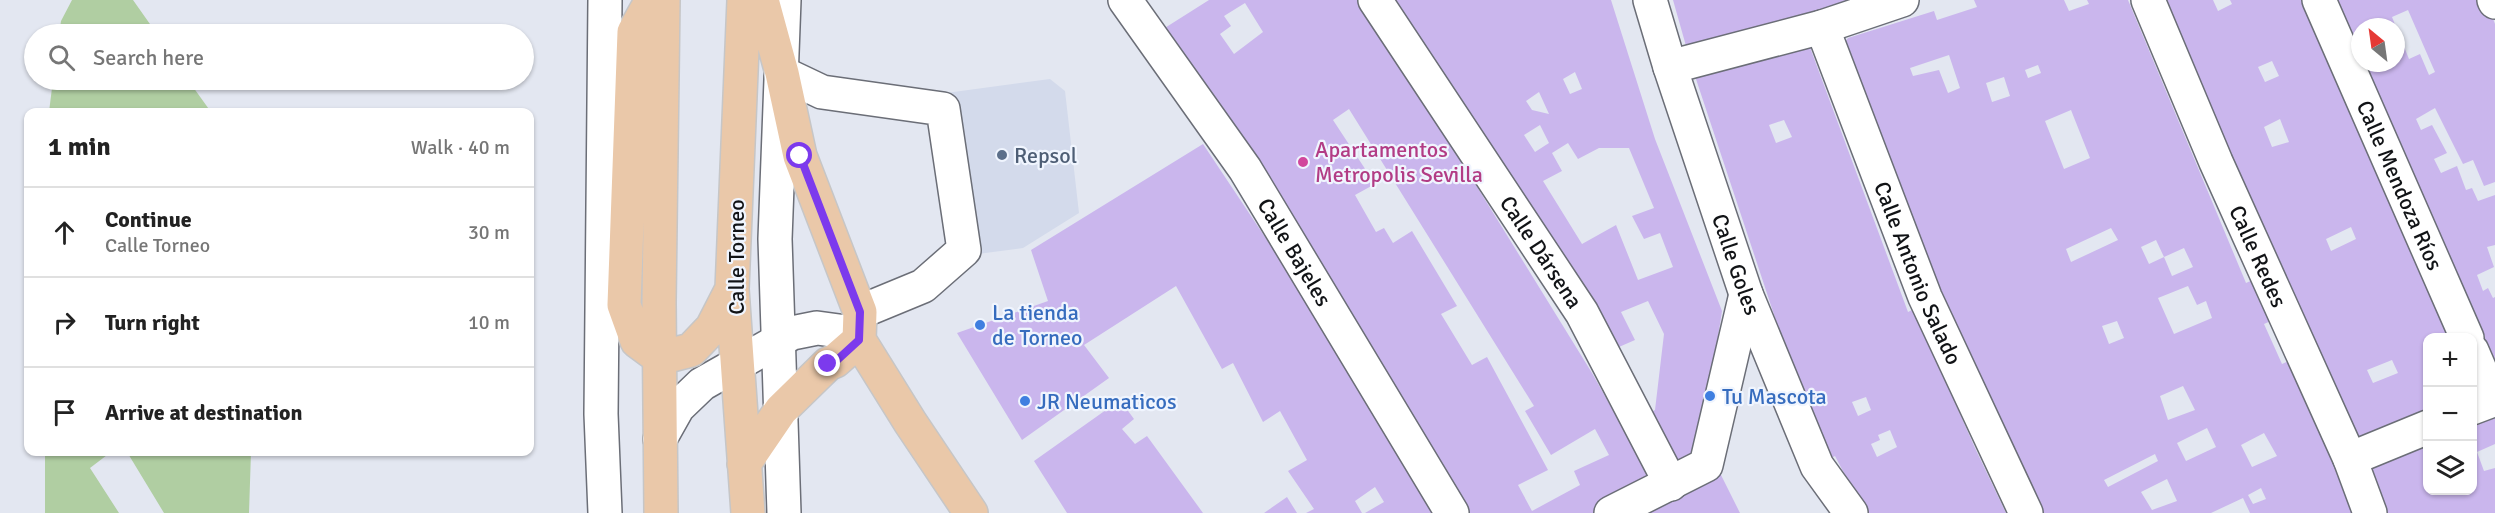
<!DOCTYPE html>
<html lang="en">
<head>
<meta charset="utf-8">
<style>
  :root { --surface:#fff; --page:#f2f2f2; --text:#222; --muted:#767676; --line:#e0e0e0 }
  body { margin:0; font-family:Signika,sans-serif; background:var(--page); color:var(--text) }
  .controls { position:absolute; right:18px; bottom:18px; display:grid; overflow:hidden; border-radius:12px; box-shadow:0 2px 4px #0004 }
  .controls button { width:54px; height:54px; display:grid; place-items:center; padding:0; border:0; border-bottom:2px solid var(--line); background:var(--surface); color:var(--text); font:30px sans-serif }
  .compass { position:absolute; left:2351px; top:18px; width:54px; height:54px; border-radius:50%; background:var(--surface); box-shadow:0 2px 4px #0004; rotate:331deg }
  .stop { position:absolute; width:18px; height:18px; margin:-14px; border:4px solid #7c3aed; border-radius:50%; background:#fff }
  .stop.end { background:#7c3aed; border-color:#fff; box-shadow:0 2px 6px #0008 }
  .list { margin:0; padding:0; list-style:none }
  h2 { display:flex; justify-content:space-between; align-items:center; height:78px; margin:0; padding:0 24px; font-size:26px }
  h2 small { font-size:20px; font-weight:400; color:var(--muted) }
  .list li { display:grid; grid-template-columns:39px 1fr auto; gap:18px; align-items:center; box-sizing:border-box; height:90px; padding:0 24px; border-top:2px solid var(--line) }
  .list b { display:block; font-size:22px; white-space:nowrap }
  .list p { margin:0; font-size:20px; white-space:nowrap; color:var(--muted) }
  .list em { font-size:20px; font-style:normal; color:var(--muted) }
  .icon { flex:none; width:33px; height:33px; fill:none; stroke:currentColor; stroke-width:2; stroke-linecap:round; stroke-linejoin:round }
  .map { position:relative; flex:none; width:2495px; height:513px; overflow:hidden }
  .search { position:absolute; background:var(--surface); box-shadow:0 2px 4px #0004; left:24px; top:24px; width:510px; height:66px; display:flex; align-items:center; gap:15px; box-sizing:border-box; padding:0 21px; border-radius:33px; color:var(--muted); font-size:22px }
  .panel { position:absolute; background:var(--surface); box-shadow:0 2px 4px #0004; left:24px; top:108px; width:510px; height:348px; border-radius:12px }
  .map>svg:first-child { display:block }
  .built { fill:#d3daeb }
  .green { fill:#b0cea2 }
  .building { fill:#cab6ed; fill-rule:evenodd }
  .lines { fill:none; stroke-linecap:round; stroke-linejoin:round }
  .minor-casing { stroke:#6b6e77; stroke-width:36 }
  .major-casing { stroke:#c6c6c7; stroke-width:36 }
  .minor { stroke:#fff; stroke-width:33 }
  .major { stroke:#eac8a9; stroke-width:33 }
  .route { stroke:#7c3aed; stroke-width:8 }
  .service-dot { fill:#5c6f8a; stroke:#f0f5fe; stroke-width:2 }
  .hotel-dot { fill:#d1479c; stroke:#f0f5fe; stroke-width:2 }
  .shop-dot { fill:#3f7fe0; stroke:#f0f5fe; stroke-width:2 }
  .labels { text-anchor:middle; stroke-width:4.5; stroke-linejoin:round; paint-order:stroke }
  .hotel-label { font-size:22px; fill:#b23c85; stroke:#f0f5fe; text-anchor:start }
  .service-label { font-size:22px; fill:#4e5e75; stroke:#f0f5fe; text-anchor:start }
  .street-label { font-size:22px; fill:#111316; stroke:#f0f5fe }
  .shop-label { font-size:22px; fill:#366cbe; stroke:#f0f5fe; text-anchor:start }
</style>
</head>
<body>
<div class="map">
<svg width="2495" height="513" viewBox="0 0 2495 513">
  <rect width="100%" height="100%" fill="#e3e7f1"/>
  <path class="built" d="M 1050,79 L 1065,91 L 1079,213 L 1023,248 L 947,258 L 924,96 Z"/>
  <path class="green" d="M 72,0 L 133,0 L 157,34 L 59,34 L 61,21 Z
    M 53,80 L 188,80 L 211,112 L 49,112 Z
    M 45,452 L 111,452 L 90,468 L 119,513 L 45,513 Z
    M 127,452 L 251,452 L 249,513 L 164,513 Z"/>
  <path class="building" d="M 1209,0 L 1359,0 L 1405,70 L 1592,373 L 1654,483 L 1595,513 L 1470,513 L 1160,31 ZM 1245,3 L 1263,32 L 1234,54 L 1220,34 L 1231,26 L 1224,16 ZM 1349,109 L 1534,406 L 1525,411 L 1551,455 L 1595,429 L 1609,455 L 1574,471 L 1580,485 L 1532,511 L 1518,485 L 1548,470 L 1487,357 L 1472,365 L 1441,314 L 1457,306 L 1412,231 L 1393,243 L 1384,228 L 1376,232 L 1355,195 L 1375,184 L 1333,120 Z
    M 1389,0 L 1611,0 L 1655,139 L 1722,311 L 1698,465 L 1674,476 L 1641,417 L 1655,410 L 1664,334 L 1648,301 L 1621,312 L 1635,340 L 1612,350 ZM 1575,72 L 1582,89 L 1570,94 L 1563,79 ZM 1539,92 L 1549,114 L 1532,110 L 1526,101 ZM 1540,125 L 1549,143 L 1535,152 L 1524,135 ZM 1568,143 L 1578,159 L 1599,148 L 1629,148 L 1654,208 L 1632,216 L 1644,239 L 1660,233 L 1673,267 L 1638,280 L 1616,225 L 1582,244 L 1543,181 L 1562,171 L 1552,153 Z
    M 1673,0 L 1853,0 L 1853,1 L 1688,53 Z
    M 1974,0 L 2064,0 L 2069,11 L 2089,4 L 2087,0 L 2128,0 L 2246,283 L 2255,279 L 2273,320 L 2264,324 L 2282,364 L 2291,360 L 2355,513 L 2250,513 L 2243,498 L 2211,513 L 2038,513 L 1918,263 L 1843,44 L 1848,38 L 1934,11 L 1937,20 L 1977,7 ZM 1949,55 L 1960,88 L 1948,93 L 1939,70 L 1913,76 L 1910,68 ZM 2038,65 L 2041,73 L 2028,78 L 2025,70 ZM 2004,77 L 2010,96 L 1992,102 L 1986,83 ZM 2071,110 L 2090,158 L 2064,169 L 2045,121 ZM 2111,228 L 2118,240 L 2071,262 L 2066,249 ZM 2156,240 L 2164,257 L 2184,248 L 2193,267 L 2172,276 L 2164,257 L 2149,264 L 2141,247 ZM 2188,286 L 2197,305 L 2206,301 L 2212,318 L 2174,334 L 2158,298 ZM 2117,321 L 2124,338 L 2109,344 L 2102,326 ZM 2183,386 L 2195,410 L 2168,420 L 2160,396 ZM 2207,428 L 2216,447 L 2186,461 L 2177,443 ZM 2264,433 L 2277,456 L 2252,467 L 2241,445 ZM 2155,454 L 2158,461 L 2108,487 L 2104,480 ZM 2167,479 L 2177,501 L 2152,510 L 2141,492 ZM 2261,488 L 2266,499 L 2253,504 L 2248,495 Z
    M 2160,0 L 2213,0 L 2218,11 L 2232,4 L 2230,0 L 2305,0 L 2452,338 L 2427,338 L 2427,420 L 2360,443 ZM 2272,61 L 2279,76 L 2265,82 L 2258,67 ZM 2280,119 L 2289,142 L 2272,147 L 2264,127 ZM 2351,227 L 2356,239 L 2331,251 L 2326,239 ZM 2392,360 L 2398,373 L 2373,383 L 2367,370 Z
    M 2330,0 L 2486,0 L 2495,24 L 2495,182 L 2484,186 L 2473,160 L 2463,164 L 2435,108 L 2416,119 L 2421,130 L 2432,125 L 2447,153 L 2434,159 L 2441,173 L 2457,166 L 2466,190 L 2472,188 L 2478,201 L 2495,195 L 2495,245 L 2487,247 L 2494,267 L 2477,275 L 2483,291 L 2488,288 L 2493,298 L 2495,297 L 2495,384 ZM 2408,10 L 2435,72 L 2429,75 L 2420,54 L 2409,59 L 2396,27 L 2396,63 L 2360,63 L 2360,27 L 2396,27 L 2392,17 Z
    M 1808,42 L 1908,312 L 1914,309 L 1975,448 L 2006,513 L 1865,513 L 1835,456 L 1825,461 L 1799,390 L 1694,73 ZM 1784,120 L 1792,137 L 1776,143 L 1769,125 ZM 1866,397 L 1871,410 L 1858,416 L 1852,402 ZM 1890,430 L 1897,447 L 1877,457 L 1871,444 L 1880,440 L 1878,435 Z
    M 1203,144 L 1275,252 L 1439,513 L 1365,513 L 1384,502 L 1375,487 L 1355,501 L 1362,513 L 1306,513 L 1314,509 L 1288,471 L 1307,460 L 1280,411 L 1263,422 L 1233,363 L 1222,369 L 1176,286 L 1084,345 L 1109,378 L 1022,440 L 957,333 L 1048,301 L 1031,250 Z
    M 1120,400 L 1134,419 L 1122,429 L 1135,444 L 1147,436 L 1203,513 L 1067,513 L 1034,461 Z
    M 2495,414 L 2495,444 L 2477,452 L 2484,471 L 2495,468 L 2495,513 L 2377,513 L 2361,472 L 2427,445 L 2427,490 L 2472,490 L 2472,425 Z
    M 1716,465 L 1740,513 L 1620,513 Z
    M 1287,497 L 1297,513 L 1264,513 Z"/>
  <g class="lines">
    <defs>
      <g id="minor">
        <path id="s1" d="M 1125,0 L 1245,169 L 1452,513"/>
        <path id="s2" d="M 1375,0 L 1582,313 L 1671,484"/>
        <path id="s3" d="M 1650,0 L 1670,67 L 1746,294 L 1817,466 L 1851,513"/>
        <path id="s4" d="M 2148,0 L 2216,162 L 2350,459 L 2370,513"/>
        <path id="s5" d="M 2319,0 L 2467,338"/>
        <path d="M 2494,0 L 2495,2"/>
        <path id="s6" d="M 1822,27 L 1925,297 L 2026,513"/>
        <path d="M 1670,67 L 1822,27 L 1902,0"/>
        <path d="M 782,73 L 822,92 L 943,109 L 964,250 L 923,286 L 860,312"/>
        <path d="M 2472,351 L 2493,400 L 2472,408"/>
        <path d="M 660,439 L 678,407 L 702,384 L 792,333 L 817,328 L 839,331 L 859,340"/>
        <path d="M 2350,459 L 2428,427"/>
        <path d="M 605,513 L 601,414 L 605,0"/>
        <path d="M 784,513 L 775,239 L 784,0"/>
        <path d="M 1611,513 L 1706,465 L 1746,294"/>
      </g>
      <path id="major" d="M 652,0 L 634,32 L 624,305 L 637,341 L 660,358
        M 744,0 L 732,289 L 748,513
        M 762,0 L 782,73 L 800,156 L 860,312 L 859,340 L 910,422 L 971,513
        M 660,358 L 691,350 L 712,328 L 732,289
        M 744,464 L 781,410 L 828,364 L 835,361 L 859,340
        M 661,513 L 659,302 L 663,0"/>
    </defs>
    <use href="#minor" class="minor-casing"/>
    <use href="#major" class="major-casing"/>
    <use href="#minor" class="minor"/>
    <use href="#major" class="major"/>
  </g>
  <g class="lines">
    <path class="route" d="M 800,156 L 860,312 L 859,340 L 835,362 L 828,364"/>
  </g>
  <circle class="service-dot" cx="1002" cy="155" r="6"/>
  <circle class="hotel-dot" cx="1303" cy="162" r="6"/>
  <g class="shop-dot">
    <circle cx="980" cy="325" r="6"/>
    <circle cx="1710" cy="396" r="6"/>
    <circle cx="1025" cy="401" r="6"/>
  </g>
  <g class="labels">
    <g class="hotel-label">
      <text x="1315" y="157">Apartamentos<tspan x="1315" dy="25">Metropolis Sevilla</tspan></text>
    </g>
    <g class="service-label">
      <text x="1014" y="163">Repsol</text>
    </g>
    <g class="street-label">
      <text dy="8" stroke="none"><textPath href="#s5" startOffset="202">Calle Mendoza Ríos</textPath></text>
      <text dy="8" stroke="none"><textPath href="#s1" startOffset="304">Calle Bajeles</textPath></text>
      <text dy="8" stroke="none"><textPath href="#s2" startOffset="302">Calle Dársena</textPath></text>
      <text transform="translate(736 257) rotate(-90)" y="8">Calle Torneo</text>
      <text dy="8" stroke="none"><textPath href="#s4" startOffset="279">Calle Redes</textPath></text>
      <text dy="8" stroke="none"><textPath href="#s3" startOffset="278">Calle Goles</textPath></text>
      <text dy="8" stroke="none"><textPath href="#s6" startOffset="264">Calle Antonio Salado</textPath></text>
    </g>
    <g class="shop-label">
      <text x="992" y="320">La tienda<tspan x="992" dy="25">de Torneo</tspan></text>
      <text x="1722" y="404">Tu Mascota</text>
      <text x="1037" y="409">JR Neumaticos</text>
    </g>
  </g>
</svg>
<div class="controls">
<button>+</button>
<button>−</button>
<button><svg class="icon" aria-label="layers" viewBox="0 0 24 24"><path d="M12 4l9 5-9 5-9-5zM3 14l9 5 9-5"/></svg></button>
</div>
<svg class="compass" viewBox="-18 -18 36 36"><path d="M0-13l5 13h-10z" fill="#e53935"/><path d="M0 13l5-13h-10z" fill="#767676"/></svg>
<div class="stop" style="left:800px;top:156px"></div>
<div class="stop end" style="left:828px;top:364px"></div>
<div class="search"><svg class="icon" aria-label="search" viewBox="0 0 24 24"><circle cx="10" cy="10" r="6"/><path d="M15 15l6 6"/></svg>Search here</div>
<section class="panel">
<h2>1 min<small>Walk · 40 m</small></h2>
<ul class="list">
<li><svg class="icon" aria-label="ahead" viewBox="0 0 24 24"><path d="M12 20V5M6 11l6-6 6 6"/></svg><div><b>Continue</b><p>Calle Torneo</p></div><em>30 m</em></li>
<li><svg class="icon" aria-label="right" viewBox="0 0 24 24"><path d="M7 20v-9h11M14 6l5 5-5 5"/></svg><div><b>Turn right</b></div><em>10 m</em></li>
<li><svg class="icon" aria-label="arrive" viewBox="0 0 24 24"><path d="M6 21V4h12l-3 4 3 4H6"/></svg><div><b>Arrive at destination</b></div></li>
</ul>
</section>
</div>
</body>
</html>
